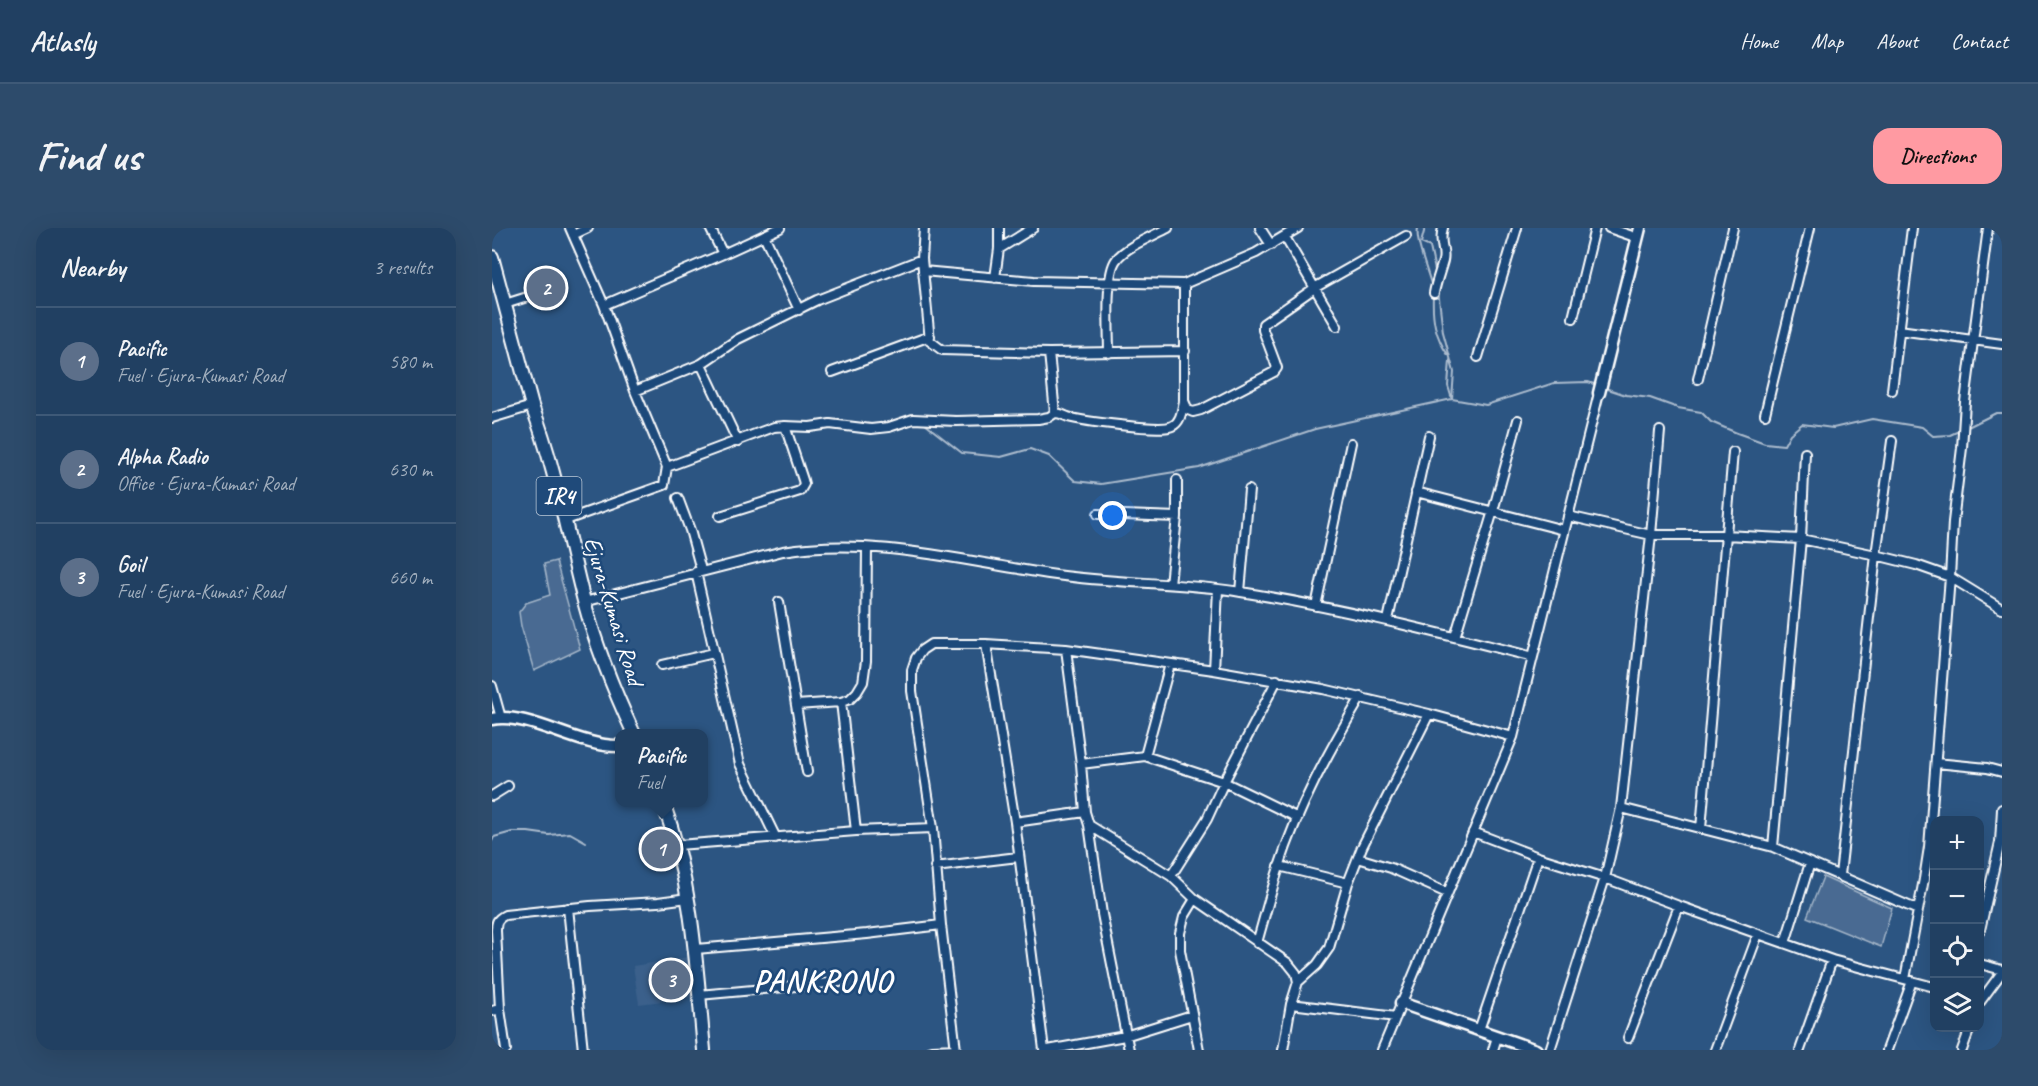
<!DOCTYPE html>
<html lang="en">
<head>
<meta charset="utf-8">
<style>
  :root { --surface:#214062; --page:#2d4b6b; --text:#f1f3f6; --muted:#a2afbe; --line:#3e5977; --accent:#ff9aa2 }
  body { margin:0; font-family:Caveat,sans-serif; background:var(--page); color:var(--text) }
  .controls { position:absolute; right:18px; bottom:18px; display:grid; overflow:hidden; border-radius:12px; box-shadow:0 6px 24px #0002 }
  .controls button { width:54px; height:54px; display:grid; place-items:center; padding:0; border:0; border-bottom:2px solid var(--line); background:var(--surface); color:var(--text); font:30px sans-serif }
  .you { position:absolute; left:621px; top:288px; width:21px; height:21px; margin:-15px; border:4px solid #fff; border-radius:50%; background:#1a73e8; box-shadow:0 0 0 9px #1a73e833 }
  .badge { display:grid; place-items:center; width:39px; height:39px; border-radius:50%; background:var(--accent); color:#fff; font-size:20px; font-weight:700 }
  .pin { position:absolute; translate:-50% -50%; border:3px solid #fff; box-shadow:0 2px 6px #0006 }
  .popup { position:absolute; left:123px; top:501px; width:93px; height:78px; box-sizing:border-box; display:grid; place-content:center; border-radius:12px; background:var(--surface); filter:drop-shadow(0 2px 4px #0005); font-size:20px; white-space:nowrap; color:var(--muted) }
  .popup b { font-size:22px; color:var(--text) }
  .popup::after { content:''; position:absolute; left:50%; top:100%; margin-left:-12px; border:12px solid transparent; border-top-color:var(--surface) }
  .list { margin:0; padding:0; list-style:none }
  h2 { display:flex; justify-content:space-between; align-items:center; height:78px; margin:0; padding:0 24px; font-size:26px }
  h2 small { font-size:20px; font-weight:400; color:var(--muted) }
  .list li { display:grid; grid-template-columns:39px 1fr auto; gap:18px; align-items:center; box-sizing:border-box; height:108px; padding:0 24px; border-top:2px solid var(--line) }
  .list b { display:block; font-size:22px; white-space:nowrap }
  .list p { margin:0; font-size:20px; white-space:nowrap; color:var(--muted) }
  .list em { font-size:20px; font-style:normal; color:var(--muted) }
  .icon { flex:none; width:33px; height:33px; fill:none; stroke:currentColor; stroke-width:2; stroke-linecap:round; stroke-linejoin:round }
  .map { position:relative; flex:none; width:1510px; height:822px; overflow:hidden; border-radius:18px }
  header { display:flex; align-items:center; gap:36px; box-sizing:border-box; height:84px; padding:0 30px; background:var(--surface); border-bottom:2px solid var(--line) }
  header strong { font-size:28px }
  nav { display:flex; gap:33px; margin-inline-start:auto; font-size:21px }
  .intro { display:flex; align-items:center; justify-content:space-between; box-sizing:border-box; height:144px; padding:0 36px }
  h1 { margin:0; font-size:42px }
  .button { padding:15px 27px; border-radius:18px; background:var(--accent); color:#111; font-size:21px; font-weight:700 }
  main { display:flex; gap:36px; padding:0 36px }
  aside { flex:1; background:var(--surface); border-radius:18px; box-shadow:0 6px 24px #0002 }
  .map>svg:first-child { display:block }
  .built { fill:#3b618b }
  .green { fill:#486b92; stroke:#a4b5c8; stroke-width:1.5 }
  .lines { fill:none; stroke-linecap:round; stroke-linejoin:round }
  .stream { stroke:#acbcce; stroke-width:2 }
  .street-casing { stroke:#fff; stroke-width:12 }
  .secondary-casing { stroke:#fff; stroke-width:15 }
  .primary-casing { stroke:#fff; stroke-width:16 }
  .street { stroke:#1f4a7a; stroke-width:8 }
  .secondary { stroke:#1f4a7a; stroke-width:10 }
  .primary { stroke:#1f4a7a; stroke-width:12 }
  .labels { text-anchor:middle; stroke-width:5; stroke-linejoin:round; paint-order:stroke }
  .shield { fill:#1f4a7a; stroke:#bcc9d7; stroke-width:1.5 }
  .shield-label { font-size:22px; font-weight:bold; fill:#fff }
  .street-label { font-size:24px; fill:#fff; stroke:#1f4a7a }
  .district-label { font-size:30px; font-weight:bold; letter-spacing:1.5px; fill:#fff; stroke:#1f4a7a }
</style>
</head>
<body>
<header>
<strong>Atlasly</strong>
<nav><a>Home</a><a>Map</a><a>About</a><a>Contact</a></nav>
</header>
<div class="intro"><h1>Find us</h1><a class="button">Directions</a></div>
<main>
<aside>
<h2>Nearby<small>3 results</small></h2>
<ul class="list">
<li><span class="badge" style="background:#5c6f8a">1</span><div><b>Pacific</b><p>Fuel · Ejura-Kumasi Road</p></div><em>580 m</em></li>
<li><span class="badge" style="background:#5c6f8a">2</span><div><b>Alpha Radio</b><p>Office · Ejura-Kumasi Road</p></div><em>630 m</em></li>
<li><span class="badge" style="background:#5c6f8a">3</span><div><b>Goil</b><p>Fuel · Ejura-Kumasi Road</p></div><em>660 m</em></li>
</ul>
</aside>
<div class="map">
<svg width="1510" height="822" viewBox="0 0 1510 822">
  <rect width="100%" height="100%" fill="#2c5582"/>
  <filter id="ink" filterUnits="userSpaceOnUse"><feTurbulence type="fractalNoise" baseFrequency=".0167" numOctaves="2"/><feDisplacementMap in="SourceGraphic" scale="12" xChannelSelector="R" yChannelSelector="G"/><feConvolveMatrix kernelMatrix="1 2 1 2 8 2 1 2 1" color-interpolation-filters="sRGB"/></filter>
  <g filter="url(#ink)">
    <path class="built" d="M 174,596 L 183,627 L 158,637 L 150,608 Z
      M 197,729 L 201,769 L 147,776 L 141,738 Z"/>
    <path class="green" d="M 64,333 L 88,421 L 42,443 L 29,398 L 27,384 L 34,375 L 58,367 L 52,336 Z
      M 1331,649 L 1400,680 L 1389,719 L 1315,689 Z"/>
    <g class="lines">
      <path class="stream" d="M 926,0 C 923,13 936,44 940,59
        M 933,0 L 929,15 L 938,19 L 944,47
        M 946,62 L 951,104 L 962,144 L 960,171
        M 941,68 C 940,91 943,108 956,127
        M 958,132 L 956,158 L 959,168
        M 1113,160 L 1134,167 L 1158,170 L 1186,180 L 1209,184 L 1219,194 L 1245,205 L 1273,215 L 1292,217 L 1298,206 L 1310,196 L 1341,200 L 1380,191 L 1430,199 L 1441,208 L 1458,207 L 1469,202
        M 433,196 L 470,225 L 509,229 L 538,221 L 557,228 L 583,253 L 609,256 L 707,240 L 823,201 L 960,171 L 994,177 L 1062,155 L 1096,154 L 1105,157
        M 1474,200 L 1504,185 L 1510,185
        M 0,613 L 2,609 L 20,604 L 36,604 L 57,607 L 78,605 L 94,614"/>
      <defs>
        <path id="street" d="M 218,0 L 231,26
          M 432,0 L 430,31 L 438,113 L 450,122 L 557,125 L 693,123
          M 768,0 L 779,17
          M 1117,0 L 1146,10
          M 81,7 L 96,0
          M 272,7 L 307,82
          M 793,9 L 845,98
          M 507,21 L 541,0
          M 431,43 L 542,53 L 692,56 L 764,25 L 806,0
          M 503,50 L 507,21 L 507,0
          M 942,65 C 944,54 948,44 951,33 C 954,21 946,16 951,0
          M 13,76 L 45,66
          M 112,77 L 231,26 L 288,0
          M 1081,90 L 1103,0
          M 1407,102 L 1510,116
          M 557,125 L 563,185 C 568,185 571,187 576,189 C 590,193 670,204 680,198 C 689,194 690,182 692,173 L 692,56
          M 617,125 C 617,104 613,47 624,32 C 633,19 661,8 676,0
          M 986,129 L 1025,0
          M 209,136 L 246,214
          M 340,144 L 438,108
          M 1206,151 L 1241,0
          M 1400,162 L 1420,0
          M 143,163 L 209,136 L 246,111 L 325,72 L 430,31
          M 692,173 L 696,182 L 701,184 L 709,182 L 782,144 L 785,140 L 783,134 L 771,102 L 771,96 L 824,59 L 914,8
          M 1273,186 L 1318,0
          M 0,190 L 40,178
          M 175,239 L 282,199 L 293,198 L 318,199 L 338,196 L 379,201 L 397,199 L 421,191 L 464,193 L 546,191 L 557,189 L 563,185
          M 924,264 L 1072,302
          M 186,270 L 198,302 L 209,342
          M 606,286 L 685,289
          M 228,288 L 308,263 L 312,256 L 311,252 L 293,198
          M 1076,288 L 1159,307 L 1233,307 L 1309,311 L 1384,327 L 1424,337 L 1458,349 L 1510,381
          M 74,292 L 172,257 L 175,239 L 143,163 L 112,77 L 78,0
          M 204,344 L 248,536 L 284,610
          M 678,356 L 685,289 L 685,252
          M 748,364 L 757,262
          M 92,374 L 291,323 C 382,308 474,334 564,347 C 626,356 688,354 749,364 C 848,380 944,404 1041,429
          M 287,374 L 315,544
          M 824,378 L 859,215
          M 896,392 L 937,208
          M 963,409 L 1001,283 L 1026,192
          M 494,416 L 523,594 L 552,822
          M 574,421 L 589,536 L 593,584 L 597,597 L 679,648 L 703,671 L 796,735 L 804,745 L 806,754 L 799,776 L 791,822
          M 170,437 L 222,425
          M 722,442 L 726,361
          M 0,458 L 9,490
          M 349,474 L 364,603
          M 304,477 L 349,474 L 358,471 L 365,464 L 371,454 L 374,433 L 375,320
          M 653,528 L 678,436
          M 1444,535 L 1495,540 L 1510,544
          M 589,536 L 653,528 L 732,554 L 806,590
          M 0,568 L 16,558
          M 1129,580 L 1281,619 L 1426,682
          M 523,594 L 593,584
          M 597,597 L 610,686 L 637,822
          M 1209,601 L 1241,224
          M 981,604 L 1046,629 L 1113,650 L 1187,678 L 1340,732 L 1442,759
          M 186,617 L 364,603 L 441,600
          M 1281,619 L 1309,311 L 1313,225
          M 866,630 L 899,640 L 955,665
          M 787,638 L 856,655
          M 443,639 L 526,629
          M 1348,647 L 1384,327 L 1400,213
          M 679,648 L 715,591 L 732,554 L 785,452
          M 703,671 L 692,689 L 688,705 L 688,722 L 707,822
          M 76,680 L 91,822
          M 1488,702 L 1508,614 L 1510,581
          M 765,715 C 772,690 779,664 787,639 C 806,579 837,523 869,469
          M 1293,715 L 1318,635
          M 204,721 L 375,706 L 449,697
          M 1488,736 L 1510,742
          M 1413,751 L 1432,651 L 1437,619 L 1458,349 L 1461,294 L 1470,220 L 1473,174 L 1496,0
          M 806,754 L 825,737 L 837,720 L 856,655 L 870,619 L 937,486
          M 207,767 L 348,754
          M 1488,774 L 1510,744
          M 799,776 L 904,789
          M 8,781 L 14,822
          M 0,783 L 8,781 L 4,703 C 4,694 5,691 13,687 L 98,678 L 166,674 L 196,670
          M 987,802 L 1046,629
          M 1136,810 L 1187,678
          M 440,822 L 464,821
          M 464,822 L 449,697 L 441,600 L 420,463 L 420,442 L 424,430 L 430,422 L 439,416 L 494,416 L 574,421 L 722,442 L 831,461 L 937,486 L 1021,509
          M 556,822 L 633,808 L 700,787
          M 890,822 L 1021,509 L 1107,165
          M 1001,822 L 1005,809
          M 1058,822 L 1113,650 L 1129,580 L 1159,307 L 1168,203
          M 1223,822 L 1266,706
          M 1308,822 L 1340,732
          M 1395,822 L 1420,753
          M 1470,822 L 1478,800"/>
        <path id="secondary" d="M 1107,165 L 1148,0
          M 0,491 C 38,484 86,519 127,518
          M 909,775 L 1044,822"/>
        <path id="primary" d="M 0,29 L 40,178 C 64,241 75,308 92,373 C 104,418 122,463 142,506
          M 171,574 C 201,658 204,735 212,822"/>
      </defs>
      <use href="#street" class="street-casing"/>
      <use href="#secondary" class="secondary-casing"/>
      <use href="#primary" class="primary-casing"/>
      <use href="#street" class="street"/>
      <use href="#secondary" class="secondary"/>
      <use href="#primary" class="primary"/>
    </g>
  </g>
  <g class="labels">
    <rect class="shield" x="44.5" y="249" width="45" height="38" rx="4.5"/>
    <g class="shield-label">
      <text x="67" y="276">IR4</text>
    </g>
    <g class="street-label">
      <text transform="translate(122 383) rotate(73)" y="8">Ejura-Kumasi Road</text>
    </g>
    <g class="district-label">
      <text x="331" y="763">PANKRONO</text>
    </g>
  </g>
</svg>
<div class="controls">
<button>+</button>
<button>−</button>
<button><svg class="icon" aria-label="locate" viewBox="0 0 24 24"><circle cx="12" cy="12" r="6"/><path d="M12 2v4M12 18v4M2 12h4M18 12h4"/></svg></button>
<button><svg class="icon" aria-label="layers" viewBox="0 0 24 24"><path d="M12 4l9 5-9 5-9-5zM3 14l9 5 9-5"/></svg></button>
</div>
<div class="you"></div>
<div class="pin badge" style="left:169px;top:621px;background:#5c6f8a">1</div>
<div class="popup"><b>Pacific</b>Fuel</div>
<div class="pin badge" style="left:54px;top:60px;background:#5c6f8a">2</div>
<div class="pin badge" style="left:179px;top:752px;background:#5c6f8a">3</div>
</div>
</main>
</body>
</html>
